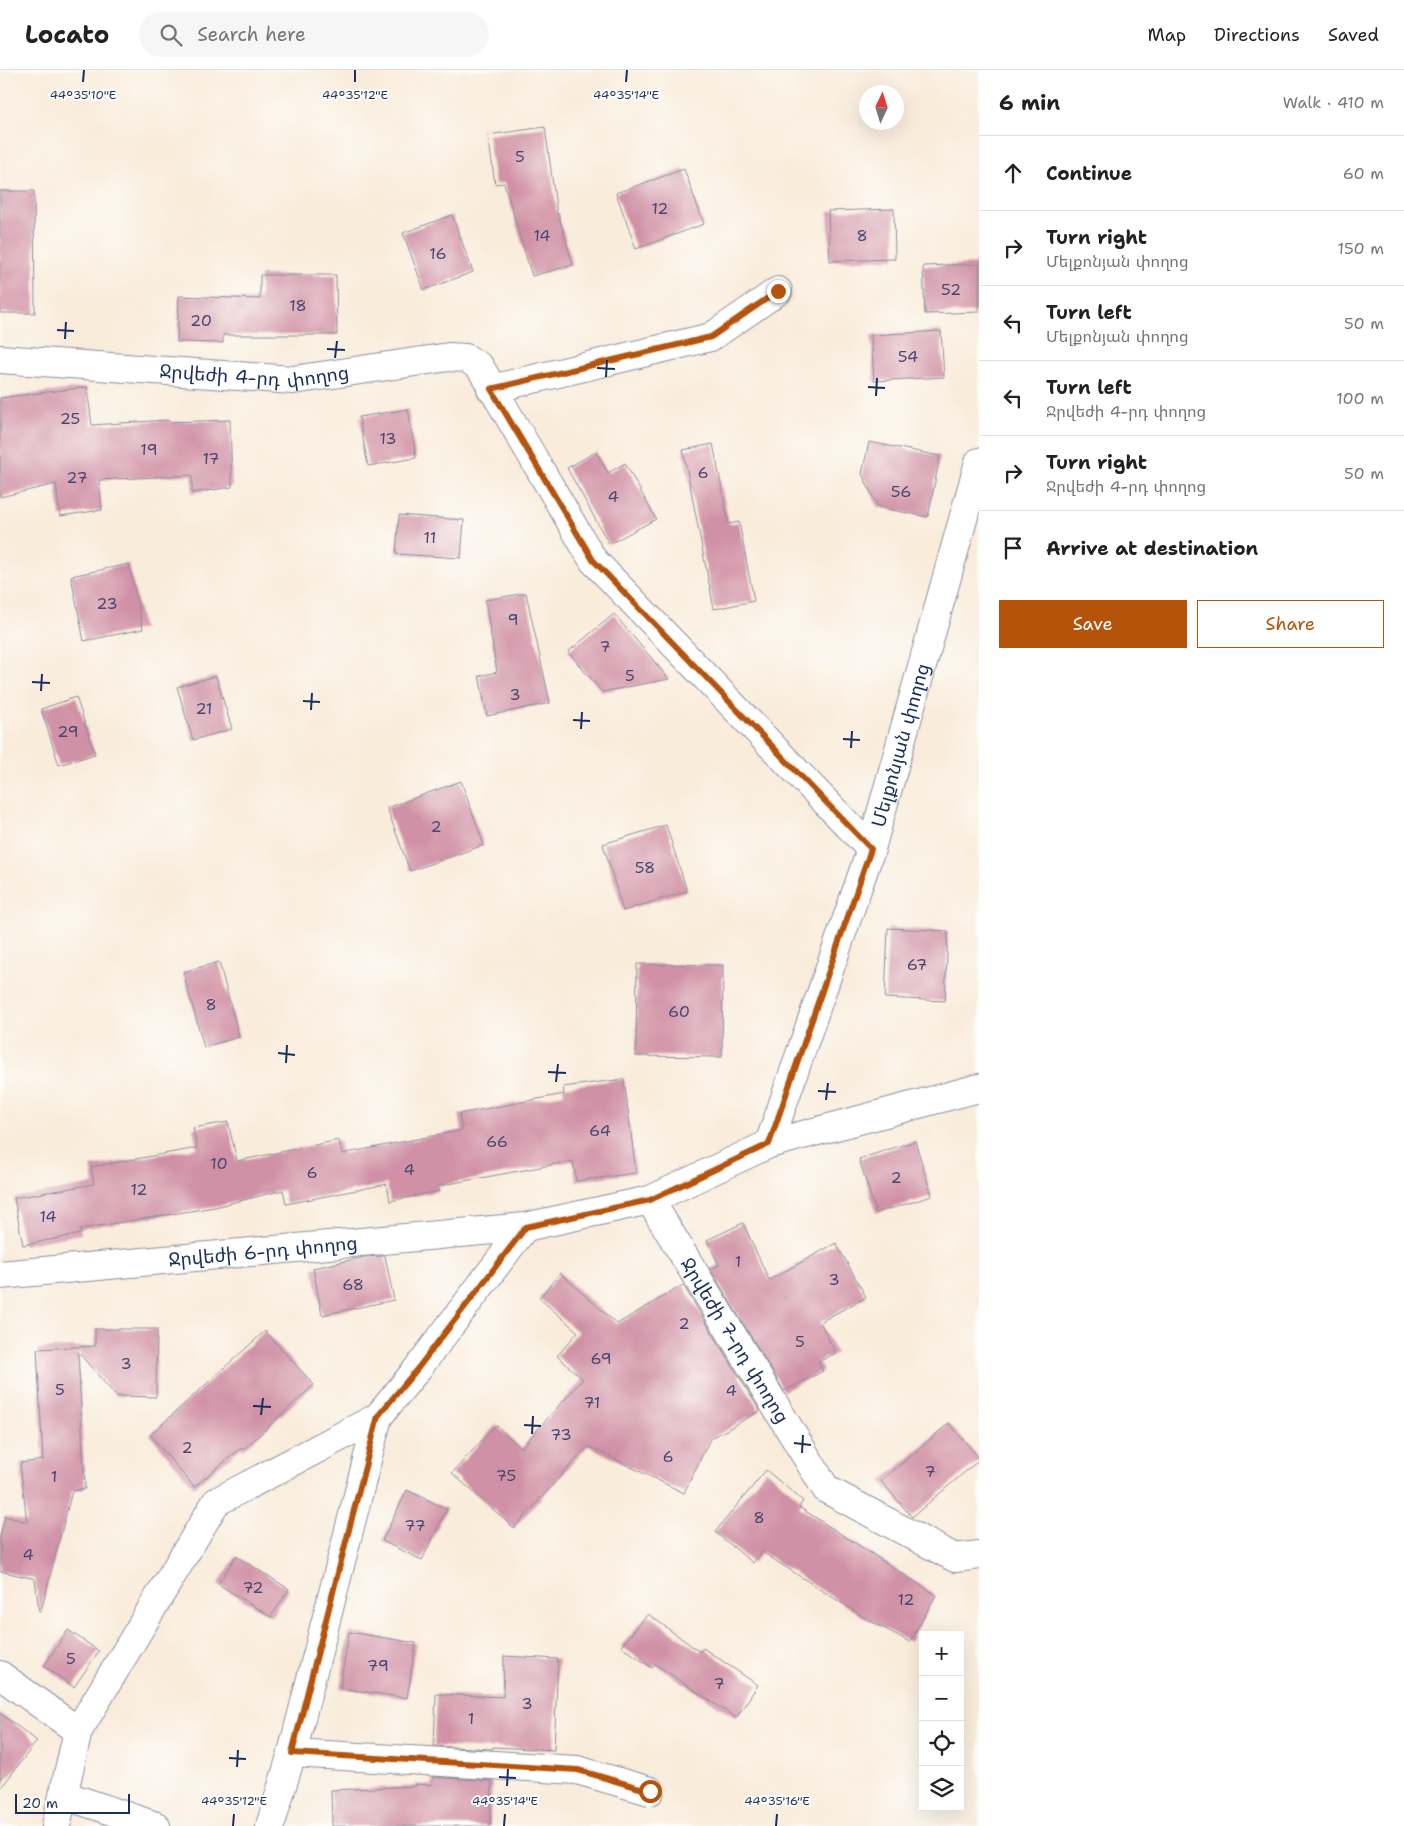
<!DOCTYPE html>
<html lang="en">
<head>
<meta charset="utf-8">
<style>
  :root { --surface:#fff; --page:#f6f6f6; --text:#202124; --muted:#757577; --line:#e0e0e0; --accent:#b45309 }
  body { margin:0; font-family:"Shantell Sans","Noto Sans Armenian",sans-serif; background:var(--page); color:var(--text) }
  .controls { position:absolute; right:15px; bottom:15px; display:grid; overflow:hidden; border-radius:0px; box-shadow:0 5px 20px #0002 }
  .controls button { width:45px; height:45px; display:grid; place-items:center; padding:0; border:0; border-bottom:1px solid var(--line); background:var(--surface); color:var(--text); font:25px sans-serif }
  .compass { position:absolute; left:859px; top:15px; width:45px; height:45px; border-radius:50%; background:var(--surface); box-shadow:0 5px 20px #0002; rotate:4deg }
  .scale { position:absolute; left:15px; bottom:12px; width:115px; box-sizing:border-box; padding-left:5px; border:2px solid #1b2f5e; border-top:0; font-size:14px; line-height:18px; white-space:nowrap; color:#1b2f5e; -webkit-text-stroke:4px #fdfcf7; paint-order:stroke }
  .stop { position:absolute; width:15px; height:15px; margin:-11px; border:4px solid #b45309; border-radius:50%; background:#fff }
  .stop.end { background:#b45309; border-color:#fff; box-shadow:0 1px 5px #0008 }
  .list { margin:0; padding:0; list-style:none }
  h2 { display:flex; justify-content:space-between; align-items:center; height:65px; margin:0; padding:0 20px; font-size:21px }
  h2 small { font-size:16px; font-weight:400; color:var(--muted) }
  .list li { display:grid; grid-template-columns:32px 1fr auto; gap:15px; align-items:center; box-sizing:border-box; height:75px; padding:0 20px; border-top:1px solid var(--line) }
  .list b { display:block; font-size:19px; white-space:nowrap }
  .list p { margin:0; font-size:16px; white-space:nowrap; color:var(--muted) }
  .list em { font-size:16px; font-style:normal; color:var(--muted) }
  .actions { display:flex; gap:10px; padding:15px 20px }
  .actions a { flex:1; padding:11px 0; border:1px solid var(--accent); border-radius:0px; text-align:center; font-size:18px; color:var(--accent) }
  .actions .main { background:var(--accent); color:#fff }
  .icon { flex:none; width:28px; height:28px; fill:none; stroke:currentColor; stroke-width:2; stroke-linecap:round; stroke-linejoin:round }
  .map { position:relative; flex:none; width:979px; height:1756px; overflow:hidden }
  header { display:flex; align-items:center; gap:30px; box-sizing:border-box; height:70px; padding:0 25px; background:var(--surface); border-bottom:1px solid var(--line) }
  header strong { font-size:24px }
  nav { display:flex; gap:28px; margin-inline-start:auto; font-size:18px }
  .search { width:350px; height:45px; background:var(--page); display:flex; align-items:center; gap:12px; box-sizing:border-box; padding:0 18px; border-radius:28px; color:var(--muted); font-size:19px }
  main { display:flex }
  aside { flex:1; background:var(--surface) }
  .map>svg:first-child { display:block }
  .building { fill:#d090a5 }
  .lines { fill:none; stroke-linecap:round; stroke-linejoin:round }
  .minor-casing { stroke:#8a8e9c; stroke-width:30 }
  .minor { stroke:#fff; stroke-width:28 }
  .route { stroke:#b45309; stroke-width:6 }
  .ticks { fill:none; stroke:#1b2f5e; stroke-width:2 }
  .labels { text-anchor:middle; stroke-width:4; stroke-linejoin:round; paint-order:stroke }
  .number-label { font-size:16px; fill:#484770 }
  .street-label { font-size:19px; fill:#1b2f5e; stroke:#fdfcf7 }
  .ticks-label { font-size:12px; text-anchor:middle; fill:#1b2f5e; stroke:#fdfcf7; stroke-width:4; stroke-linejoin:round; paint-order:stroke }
</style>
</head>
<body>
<header>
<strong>Locato</strong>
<div class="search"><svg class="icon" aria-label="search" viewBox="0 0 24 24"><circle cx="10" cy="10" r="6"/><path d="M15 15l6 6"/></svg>Search here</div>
<nav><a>Map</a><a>Directions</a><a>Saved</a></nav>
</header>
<main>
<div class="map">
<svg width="979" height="1756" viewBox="0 0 979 1756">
  <rect width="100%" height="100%" fill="#fdfcf7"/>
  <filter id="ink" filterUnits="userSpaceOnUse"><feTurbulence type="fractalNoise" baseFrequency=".02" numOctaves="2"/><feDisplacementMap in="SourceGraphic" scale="10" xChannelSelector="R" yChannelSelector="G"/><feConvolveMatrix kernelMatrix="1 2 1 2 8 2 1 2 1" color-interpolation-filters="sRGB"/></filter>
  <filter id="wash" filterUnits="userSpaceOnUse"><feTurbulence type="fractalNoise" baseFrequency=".0096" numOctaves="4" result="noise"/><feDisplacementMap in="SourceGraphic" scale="20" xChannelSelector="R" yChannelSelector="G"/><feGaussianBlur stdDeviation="1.12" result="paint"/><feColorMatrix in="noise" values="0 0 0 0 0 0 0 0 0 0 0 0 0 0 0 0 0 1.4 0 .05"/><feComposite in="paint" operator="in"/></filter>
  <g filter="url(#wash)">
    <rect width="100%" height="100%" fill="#f9ecdb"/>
    <g id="blocks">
      <path class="building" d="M 545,57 L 557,144 L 558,143 L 573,195 L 532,206 L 504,113 L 495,114 L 488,65 Z
        M 684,99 L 704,154 L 636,179 L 616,123 Z
        M 0,121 L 34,121 L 35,243 L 0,243 Z
        M 894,139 L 895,189 L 830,191 L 828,141 Z
        M 452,145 L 473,202 L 424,220 L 403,163 Z
        M 979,194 L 979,242 L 925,244 L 923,196 Z
        M 260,205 L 336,205 L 337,265 L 223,265 L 223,273 L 177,272 L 179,226 L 260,229 Z
        M 941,261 L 944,307 L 874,311 L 871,265 Z
        M 87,317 L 92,355 L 168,350 L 169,352 L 230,350 L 232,417 L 192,423 L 192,405 L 99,410 L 102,440 L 60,446 L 56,414 L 0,427 L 0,328 Z
        M 408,339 L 416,388 L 368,396 L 359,347 Z
        M 869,372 L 940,386 L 928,447 L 878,437 L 862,404 Z
        M 713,374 L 729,454 L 739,452 L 754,531 L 714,539 L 683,380 Z
        M 596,382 L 608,403 L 625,393 L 656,449 L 609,474 L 567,398 Z
        M 399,445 L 464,450 L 461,488 L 396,484 Z
        M 129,494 L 143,559 L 84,571 L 71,506 Z
        M 526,523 L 550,633 L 487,646 L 479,606 L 497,602 L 485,530 Z
        M 614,544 L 669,609 L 602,622 L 568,582 Z
        M 216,606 L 232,659 L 193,670 L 177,617 Z
        M 76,627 L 95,684 L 59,695 L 41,639 Z
        M 461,711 L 484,775 L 410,801 L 387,738 Z
        M 666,755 L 687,821 L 623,841 L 603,774 Z
        M 888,858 L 948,861 L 945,931 L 885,928 Z
        M 219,892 L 239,967 L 204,977 L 183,902 Z
        M 637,894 L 723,895 L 722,987 L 636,986 Z
        M 624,1009 L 636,1103 L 576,1111 L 573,1091 L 437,1116 L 439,1121 L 390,1131 L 387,1114 L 286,1134 L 283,1120 L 215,1137 L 80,1159 L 81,1164 L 23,1175 L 14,1128 L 94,1114 L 91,1097 L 197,1078 L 193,1058 L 228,1052 L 237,1091 L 339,1070 L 342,1084 L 462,1060 L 459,1044 L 564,1024 L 563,1017 Z
        M 915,1071 L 932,1126 L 876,1143 L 859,1089 Z
        M 743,1153 L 769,1210 L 836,1173 L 866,1227 L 820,1252 L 836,1283 L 818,1292 L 823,1301 L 784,1321 L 710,1199 L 719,1195 L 707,1170 Z
        M 385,1186 L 394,1230 L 322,1245 L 313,1198 L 364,1187 Z
        M 560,1203 L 617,1254 L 683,1215 L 760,1341 L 710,1369 L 684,1423 L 588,1376 L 514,1458 L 452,1403 L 496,1355 L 521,1378 L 583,1309 L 557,1286 L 578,1262 L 539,1228 Z
        M 95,1259 L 157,1259 L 156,1327 L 116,1326 L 78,1282 L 85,1419 L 72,1421 L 41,1541 L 39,1541 L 35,1509 L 0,1501 L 0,1467 L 5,1446 L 27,1452 L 20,1393 L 43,1390 L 37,1279 L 95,1276 Z
        M 265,1261 L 314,1315 L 243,1380 L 241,1378 L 194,1417 L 150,1365 Z
        M 949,1353 L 979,1388 L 979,1390 L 912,1447 L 881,1411 Z
        M 766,1400 L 803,1431 L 799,1437 L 936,1525 L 910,1572 L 865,1548 L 762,1482 L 753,1493 L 715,1462 Z
        M 407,1420 L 447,1439 L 422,1490 L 382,1471 Z
        M 236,1486 L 289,1519 L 271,1547 L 218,1514 Z
        M 648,1544 L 700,1582 L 703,1578 L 758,1615 L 736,1648 L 655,1594 L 652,1598 L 621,1576 Z
        M 68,1560 L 99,1581 L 74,1617 L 44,1596 Z
        M 349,1562 L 416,1573 L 407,1628 L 340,1618 Z
        M 504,1586 L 558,1589 L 554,1680 L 493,1677 L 493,1679 L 434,1676 L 436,1624 L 503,1627 Z
        M 0,1643 L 37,1671 L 0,1719 Z
        M 433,1707 L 492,1711 L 490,1756 L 332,1756 L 331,1720 L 416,1716 L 416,1714 L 432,1715 Z"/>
    </g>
  </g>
  <g filter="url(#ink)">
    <use href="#blocks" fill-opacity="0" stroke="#8a8e9c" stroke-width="1"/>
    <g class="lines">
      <defs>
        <g id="minor">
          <path id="s1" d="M 0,289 L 293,310 L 449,287 L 466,288 L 480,297 L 593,490 L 871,779"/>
          <path d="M 491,319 L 711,267 L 778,221"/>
          <path id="s2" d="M 769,1074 L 871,779 L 979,392"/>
          <path id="s3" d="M 650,1130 L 826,1419 L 955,1488 L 979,1485"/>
          <path id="s4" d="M 0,1205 L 525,1157 L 650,1130 L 769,1074 L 979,1018"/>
          <path d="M 0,1605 L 78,1661"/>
          <path d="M 292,1683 L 577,1700 L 650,1721"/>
          <path d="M 64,1725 L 156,1756"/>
          <path d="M 56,1756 L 78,1661 L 216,1432 L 378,1347"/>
          <path d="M 270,1756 L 292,1683 L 378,1347 L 418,1298 L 525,1157"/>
        </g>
      </defs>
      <use href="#minor" class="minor-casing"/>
      <use href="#minor" class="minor"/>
    </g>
  </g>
  <g class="lines" filter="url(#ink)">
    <path class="route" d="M 650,1721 L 578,1700 L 292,1683 L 378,1346 L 418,1298 L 526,1157 L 650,1130 L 769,1074 L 871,779 L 593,490 L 491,319 L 711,267 L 778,221"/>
  </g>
  <path class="ticks" d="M 83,12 L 84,0M 355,12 L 355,0M 626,12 L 627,0M 57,260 L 74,261M 65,269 L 66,252M 327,279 L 345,280M 335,288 L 337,271M 597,298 L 615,299M 606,307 L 607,290M 868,317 L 885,318M 876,326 L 877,308M 32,612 L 50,613M 41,621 L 42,604M 303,631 L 320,632M 311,640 L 312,623M 573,650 L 590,651M 581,659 L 582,642M 843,669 L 860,670M 851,678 L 852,661M 278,983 L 295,985M 286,993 L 287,975M 548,1002 L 566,1003M 556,1012 L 558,994M 818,1021 L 836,1022M 826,1030 L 828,1013M 253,1336 L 271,1337M 261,1345 L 263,1328M 524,1355 L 541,1356M 532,1364 L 533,1346M 794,1373 L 811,1375M 802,1383 L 803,1365M 229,1688 L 246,1689M 237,1697 L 238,1680M 499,1707 L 516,1708M 507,1716 L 508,1699M 233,1756 L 234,1744M 504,1756 L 505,1744M 776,1756 L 777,1744"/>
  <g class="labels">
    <g class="number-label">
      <text x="520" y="92">5</text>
      <text x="660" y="144">12</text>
      <text x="542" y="171">14</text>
      <text x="862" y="171">8</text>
      <text x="438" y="189">16</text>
      <text x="951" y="225">52</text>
      <text x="298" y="241">18</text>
      <text x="201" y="256">20</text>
      <text x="908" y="292">54</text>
      <text x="70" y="354">25</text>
      <text x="388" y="374">13</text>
      <text x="149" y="385">19</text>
      <text x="211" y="394">17</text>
      <text x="703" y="408">6</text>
      <text x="77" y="413">27</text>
      <text x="901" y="427">56</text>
      <text x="613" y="432">4</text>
      <text x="430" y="473">11</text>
      <text x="107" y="539">23</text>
      <text x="513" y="555">9</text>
      <text x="605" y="582">7</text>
      <text x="630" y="611">5</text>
      <text x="515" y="630">3</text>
      <text x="204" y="644">21</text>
      <text x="68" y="667">29</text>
      <text x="436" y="762">2</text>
      <text x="645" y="803">58</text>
      <text x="917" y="900">67</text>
      <text x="211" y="940">8</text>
      <text x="679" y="947">60</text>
      <text x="600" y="1066">64</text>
      <text x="497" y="1077">66</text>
      <text x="219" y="1099">10</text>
      <text x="409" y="1105">4</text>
      <text x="312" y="1108">6</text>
      <text x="896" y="1113">2</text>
      <text x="139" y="1125">12</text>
      <text x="48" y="1152">14</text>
      <text x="738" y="1197">1</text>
      <text x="834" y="1215">3</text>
      <text x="353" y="1220">68</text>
      <text x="684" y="1259">2</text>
      <text x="800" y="1277">5</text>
      <text x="601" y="1294">69</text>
      <text x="126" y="1299">3</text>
      <text x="60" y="1325">5</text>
      <text x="731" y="1326">4</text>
      <text x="592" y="1338">71</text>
      <text x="561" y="1370">73</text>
      <text x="187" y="1383">2</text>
      <text x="668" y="1392">6</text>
      <text x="930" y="1407">7</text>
      <text x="506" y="1411">75</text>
      <text x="54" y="1412">1</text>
      <text x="759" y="1453">8</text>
      <text x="415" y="1461">77</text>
      <text x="28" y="1490">4</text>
      <text x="253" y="1523">72</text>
      <text x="906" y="1535">12</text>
      <text x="71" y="1594">5</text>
      <text x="378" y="1601">79</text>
      <text x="719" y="1619">7</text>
      <text x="527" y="1639">3</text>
      <text x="471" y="1654">1</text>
    </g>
    <g class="street-label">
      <text dy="7" stroke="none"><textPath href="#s1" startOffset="255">Ջրվեժի 4-րդ փողոց</textPath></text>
      <text dy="7" stroke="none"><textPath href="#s2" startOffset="420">Մելքոնյան փողոց</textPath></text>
      <text dy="7" stroke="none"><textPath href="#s4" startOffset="264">Ջրվեժի 6-րդ փողոց</textPath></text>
      <text dy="7" stroke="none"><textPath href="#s3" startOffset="164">Ջրվեժի 7-րդ փողոց</textPath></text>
    </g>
  </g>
  <g class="ticks-label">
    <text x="83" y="29">44°35'10"E</text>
    <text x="355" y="29">44°35'12"E</text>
    <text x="626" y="29">44°35'14"E</text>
    <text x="234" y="1735">44°35'12"E</text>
    <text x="505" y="1735">44°35'14"E</text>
    <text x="777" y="1735">44°35'16"E</text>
  </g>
</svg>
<div class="controls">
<button>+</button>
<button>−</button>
<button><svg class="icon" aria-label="locate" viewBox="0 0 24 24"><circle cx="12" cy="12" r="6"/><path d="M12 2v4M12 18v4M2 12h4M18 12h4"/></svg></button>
<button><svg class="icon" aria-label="layers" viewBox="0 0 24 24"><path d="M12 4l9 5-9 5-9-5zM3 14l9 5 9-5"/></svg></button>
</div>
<svg class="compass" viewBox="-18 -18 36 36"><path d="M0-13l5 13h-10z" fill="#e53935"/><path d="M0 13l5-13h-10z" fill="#757577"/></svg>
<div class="scale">20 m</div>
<div class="stop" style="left:650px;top:1721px"></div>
<div class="stop end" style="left:778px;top:221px"></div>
</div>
<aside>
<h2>6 min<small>Walk · 410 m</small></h2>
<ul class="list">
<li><svg class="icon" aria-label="ahead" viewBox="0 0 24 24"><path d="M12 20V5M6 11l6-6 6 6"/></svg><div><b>Continue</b></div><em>60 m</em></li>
<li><svg class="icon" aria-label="right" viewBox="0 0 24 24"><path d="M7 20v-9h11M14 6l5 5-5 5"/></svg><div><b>Turn right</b><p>Մելքոնյան փողոց</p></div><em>150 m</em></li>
<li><svg class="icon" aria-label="left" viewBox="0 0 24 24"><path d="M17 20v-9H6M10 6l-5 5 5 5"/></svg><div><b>Turn left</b><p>Մելքոնյան փողոց</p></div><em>50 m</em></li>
<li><svg class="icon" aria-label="left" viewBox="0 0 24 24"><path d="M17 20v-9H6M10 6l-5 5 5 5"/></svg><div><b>Turn left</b><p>Ջրվեժի 4-րդ փողոց</p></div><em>100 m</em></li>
<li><svg class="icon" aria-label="right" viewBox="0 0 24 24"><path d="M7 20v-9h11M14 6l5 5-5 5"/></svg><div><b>Turn right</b><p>Ջրվեժի 4-րդ փողոց</p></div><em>50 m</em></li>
<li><svg class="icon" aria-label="arrive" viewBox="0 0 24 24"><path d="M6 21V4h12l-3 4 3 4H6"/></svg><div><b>Arrive at destination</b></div></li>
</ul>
<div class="actions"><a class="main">Save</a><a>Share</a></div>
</aside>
</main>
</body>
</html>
